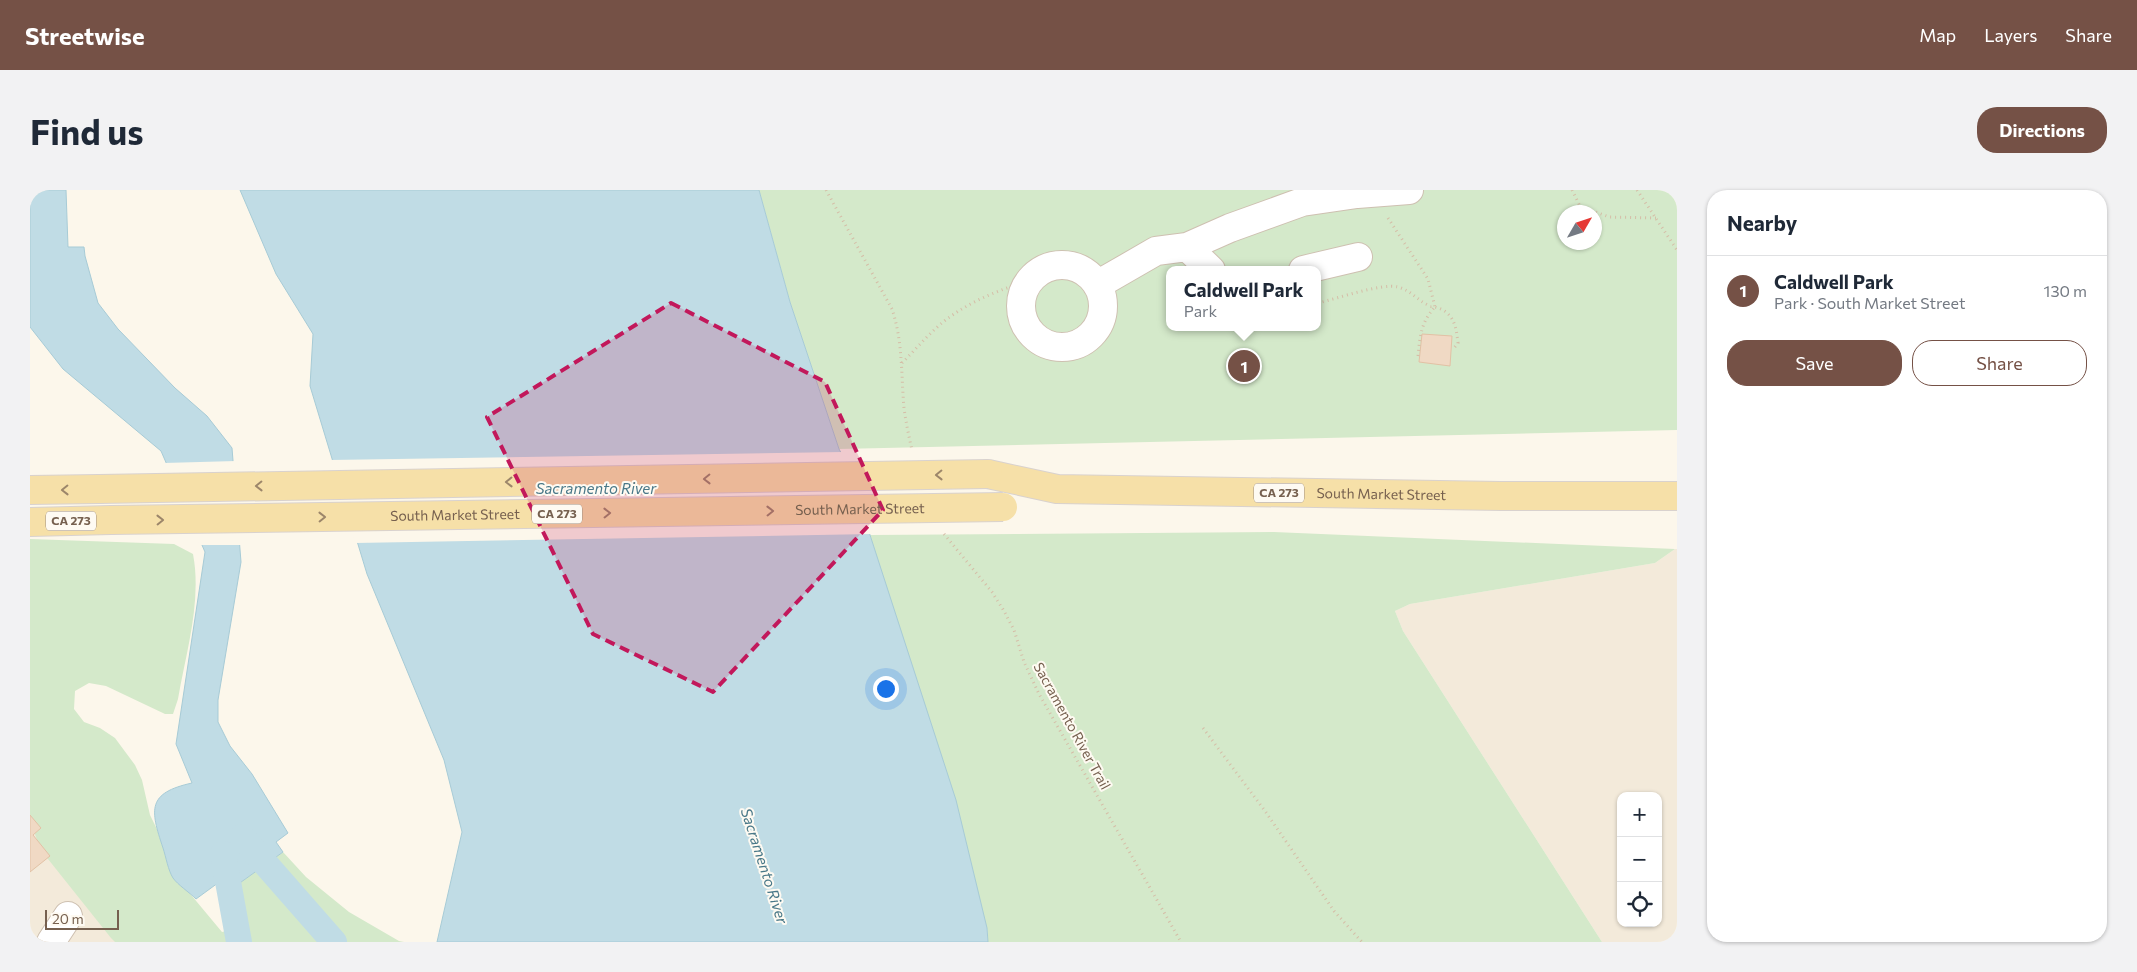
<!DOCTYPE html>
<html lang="en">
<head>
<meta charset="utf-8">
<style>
  :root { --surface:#fff; --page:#f2f2f3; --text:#1f2937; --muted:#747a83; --line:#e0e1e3; --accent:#755146 }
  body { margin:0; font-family:Commissioner,sans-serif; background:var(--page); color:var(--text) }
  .controls { position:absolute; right:15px; bottom:15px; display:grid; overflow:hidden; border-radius:10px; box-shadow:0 1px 4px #0004 }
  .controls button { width:45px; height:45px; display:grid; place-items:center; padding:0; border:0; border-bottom:1px solid var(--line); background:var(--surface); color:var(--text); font:25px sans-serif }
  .compass { position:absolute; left:1527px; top:15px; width:45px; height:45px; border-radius:50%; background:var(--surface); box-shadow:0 1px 4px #0004; rotate:51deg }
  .scale { position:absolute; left:15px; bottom:12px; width:74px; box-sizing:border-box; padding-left:5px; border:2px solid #76604f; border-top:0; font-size:14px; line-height:18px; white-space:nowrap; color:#76604f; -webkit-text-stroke:4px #fefaf2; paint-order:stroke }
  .you { position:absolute; left:855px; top:498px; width:18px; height:18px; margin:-12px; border:4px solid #fff; border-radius:50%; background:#1a73e8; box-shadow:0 0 0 8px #1a73e833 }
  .badge { display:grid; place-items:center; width:32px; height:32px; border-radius:50%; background:var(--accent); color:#fff; font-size:16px; font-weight:700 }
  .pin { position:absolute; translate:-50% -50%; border:2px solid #fff; box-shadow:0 1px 5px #0006 }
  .popup { position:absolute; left:1136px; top:76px; width:155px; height:65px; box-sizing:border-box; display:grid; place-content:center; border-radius:10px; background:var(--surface); filter:drop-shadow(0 1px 4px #0005); font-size:16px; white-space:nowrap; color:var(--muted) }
  .popup b { font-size:19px; color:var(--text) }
  .popup::after { content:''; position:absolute; left:50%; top:100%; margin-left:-10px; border:10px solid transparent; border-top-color:var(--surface) }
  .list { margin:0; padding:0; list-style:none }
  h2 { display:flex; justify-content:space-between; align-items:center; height:65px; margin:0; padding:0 20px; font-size:21px }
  h2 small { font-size:16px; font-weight:400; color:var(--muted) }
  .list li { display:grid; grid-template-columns:32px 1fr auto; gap:15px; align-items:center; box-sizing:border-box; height:70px; padding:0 20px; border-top:1px solid var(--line) }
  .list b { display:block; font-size:19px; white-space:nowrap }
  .list p { margin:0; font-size:16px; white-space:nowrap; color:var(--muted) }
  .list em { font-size:16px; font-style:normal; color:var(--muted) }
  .actions { display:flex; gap:10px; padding:15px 20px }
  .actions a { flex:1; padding:11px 0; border:1px solid var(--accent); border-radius:20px; text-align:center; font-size:18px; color:var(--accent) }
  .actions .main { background:var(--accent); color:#fff }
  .icon { flex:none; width:28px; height:28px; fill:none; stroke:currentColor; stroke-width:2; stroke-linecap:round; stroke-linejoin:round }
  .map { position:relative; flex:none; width:1647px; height:752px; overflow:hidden; border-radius:20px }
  header { display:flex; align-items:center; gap:30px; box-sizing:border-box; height:70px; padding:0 25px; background:var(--accent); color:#fff }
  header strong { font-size:24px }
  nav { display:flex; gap:28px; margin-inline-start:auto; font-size:18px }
  .intro { display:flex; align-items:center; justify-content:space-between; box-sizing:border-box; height:120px; padding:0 30px }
  h1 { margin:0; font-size:35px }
  .button { padding:12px 22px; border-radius:20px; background:var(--accent); color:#fff; font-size:18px; font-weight:700 }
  main { display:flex; gap:30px; padding:0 30px }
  aside { flex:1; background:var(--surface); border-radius:20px; box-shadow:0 1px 4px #0004 }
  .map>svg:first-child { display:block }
  .residential { fill:#f3eada; fill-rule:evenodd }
  .green { fill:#d4e9ca; fill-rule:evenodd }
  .water { fill:#c0dce5; stroke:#a7cbd6 }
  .pier { fill:#fcf7eb }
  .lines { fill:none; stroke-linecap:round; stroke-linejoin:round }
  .canal { stroke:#c0dce5; stroke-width:26 }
  .building { fill:#f0d9c4; stroke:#e2c1a5 }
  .minor-casing { stroke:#cec0b1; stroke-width:30 }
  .major-casing { stroke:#d9d2ce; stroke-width:30 }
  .path { stroke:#d5bda7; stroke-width:3; stroke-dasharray:1 4; stroke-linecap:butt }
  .minor { stroke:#fff; stroke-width:28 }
  .major { stroke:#f6e0a8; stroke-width:28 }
  .major-bridge-casing { stroke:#d9d2ce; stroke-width:30; stroke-linecap:butt }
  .major-bridge { stroke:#f6e0a8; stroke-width:28 }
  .oneway { stroke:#9c866a }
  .marked { fill:#c2185b; fill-opacity:0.2; stroke:#c2185b; stroke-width:4; stroke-dasharray:10 6; stroke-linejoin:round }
  .labels { text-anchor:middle; stroke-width:4; stroke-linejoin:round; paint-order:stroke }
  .shield { fill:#fefaf2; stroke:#9f8e80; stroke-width:1 }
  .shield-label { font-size:12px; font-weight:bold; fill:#76604f }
  .street-label { font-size:14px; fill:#76604f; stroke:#fefaf2 }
  .water-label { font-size:15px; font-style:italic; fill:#497888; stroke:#fefaf2 }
</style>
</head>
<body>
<header>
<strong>Streetwise</strong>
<nav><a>Map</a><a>Layers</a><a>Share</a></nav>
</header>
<div class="intro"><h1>Find us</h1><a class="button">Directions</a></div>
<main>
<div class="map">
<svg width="1647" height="752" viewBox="0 0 1647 752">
  <rect width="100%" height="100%" fill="#fcf7eb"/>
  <path class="residential" d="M 1645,359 L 1647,359 L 1647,752 L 1572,752 L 1373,441 L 1365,421 L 1380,414 L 1625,373 ZM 1591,606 L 1628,606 L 1628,733 L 1591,733 Z
    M 0,566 L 96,752 L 0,752 Z"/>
  <path class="green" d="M 729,0 L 1647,0 L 1647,240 L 809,259 L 760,112 ZM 1534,22 L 1564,22 L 1564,52 L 1534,52 ZM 1140,80 L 1288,80 L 1288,137 L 1140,137 Z
    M 1244,342 L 1645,359 L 1625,373 L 1380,414 L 1365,421 L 1373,441 L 1572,752 L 958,752 L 957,738 L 840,345 Z
    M 0,349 L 144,354 L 163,364 C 172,411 156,462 148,509 L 143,524 L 135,524 L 76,496 L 59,493 L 45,501 L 44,519 L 54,532 L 70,538 L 85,548 L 105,575 L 112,590 L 120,625 L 157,700 L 192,742 L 218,736 L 210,715 L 200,700 L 253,662 L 276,687 L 319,722 L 369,751 L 374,752 L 85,752 L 81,748 L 10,659 L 0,629 Z"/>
  <path class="water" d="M 0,0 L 36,0 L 38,57 L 54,57 L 55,66 L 68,113 L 88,139 L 145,198 L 177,226 L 202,258 L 211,372 L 188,510 L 188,532 L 200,556 L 222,584 L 258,643 L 246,652 L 253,662 L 200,700 L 192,690 L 166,709 C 159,702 148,695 143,688 C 138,680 136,667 133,658 C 120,619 117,603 162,593 L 146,554 L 175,362 L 131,261 L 33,179 L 0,137 Z
    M 210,0 L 729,0 L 760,112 L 809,259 L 817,274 L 926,610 L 957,738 L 958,752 L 407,752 L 432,642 L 414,570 L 337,384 L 280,196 L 283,144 L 246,84 Z"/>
  <path class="pier" d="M 813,262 L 820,274 L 842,344 L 325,353 L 300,270 Z
    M 206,271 L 212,355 L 170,355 L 134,273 Z"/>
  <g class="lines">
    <path class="canal" d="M 212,647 L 304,752
      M 193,664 L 209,752"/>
  </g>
  <path class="building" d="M 1392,144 L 1422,146 L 1420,176 L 1389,172 Z
    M 0,625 L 11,638 L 3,645 L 20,666 L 0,682 Z"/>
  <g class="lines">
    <defs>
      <path id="minor" d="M 1157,57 L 1181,80
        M991 116a41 41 0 1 1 82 0a41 41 0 1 1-82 0Z
        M 1273,80 L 1328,67
        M 1067,95 L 1126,61 L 1157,57 L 1200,38 L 1272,12 L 1327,4 L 1379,0
        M 21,752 L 38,726"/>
      <g id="major">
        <path id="s1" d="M 958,284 L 1027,299 L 1471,306 L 1647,306"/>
        <path d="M 0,300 L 69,299"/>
        <path d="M 0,332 L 81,330"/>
      </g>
    </defs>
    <use href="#minor" class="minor-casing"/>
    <use href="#major" class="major-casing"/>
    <path class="path" d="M 796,0 L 862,119 C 873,152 871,184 874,218 C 876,233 879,247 882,260
      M 1542,0 L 1550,16 L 1579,27 L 1626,28
      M 1607,0 L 1647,60
      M 1358,28 L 1398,89 L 1405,117
      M 1288,113 C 1306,109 1351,93 1368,97 C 1382,101 1387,110 1398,115 C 1402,118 1400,115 1405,117 C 1424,122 1426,136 1428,153 L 1424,158
      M 1388,166 C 1390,146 1391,132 1405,117
      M 872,173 C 889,156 904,137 924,124 C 946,109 974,98 999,91
      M 914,344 L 962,402 L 974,421 L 984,440 L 994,472 L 1009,504 L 1151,752
      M 1173,538 L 1235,621 L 1304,721 L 1332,752"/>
    <use href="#minor" class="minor"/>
    <use href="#major" class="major"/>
    <defs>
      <g id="major-bridge">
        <path d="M 69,299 L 958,284"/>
        <path id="s2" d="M 81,330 L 973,317"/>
      </g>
    </defs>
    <use href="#major-bridge" class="major-bridge-casing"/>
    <use href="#major-bridge" class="major-bridge"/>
  </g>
  <defs><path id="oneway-chevron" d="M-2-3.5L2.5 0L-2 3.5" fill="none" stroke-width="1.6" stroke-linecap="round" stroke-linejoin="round" transform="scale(1.25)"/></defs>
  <g class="oneway">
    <use href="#oneway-chevron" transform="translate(909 285) rotate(179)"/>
    <use href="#oneway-chevron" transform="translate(677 289) rotate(179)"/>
    <use href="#oneway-chevron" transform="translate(479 292) rotate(179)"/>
    <use href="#oneway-chevron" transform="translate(229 296) rotate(179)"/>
    <use href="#oneway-chevron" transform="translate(35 300) rotate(179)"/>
    <use href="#oneway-chevron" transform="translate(740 321) rotate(-1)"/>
    <use href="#oneway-chevron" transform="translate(577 323) rotate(-1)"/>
    <use href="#oneway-chevron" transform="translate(292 327) rotate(-1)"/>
    <use href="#oneway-chevron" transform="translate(130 330) rotate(-1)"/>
  </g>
  <path class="marked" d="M 641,113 L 795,192 L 853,320 L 683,502 L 563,444 L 457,227 Z"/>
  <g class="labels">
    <g class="shield">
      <rect x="1224" y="293.5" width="50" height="19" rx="4"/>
      <rect x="502" y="314.5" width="50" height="19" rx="4"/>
      <rect x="16" y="321.5" width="50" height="19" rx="4"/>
    </g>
    <g class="shield-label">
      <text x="1249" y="307">CA 273</text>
      <text x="527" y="328">CA 273</text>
      <text x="41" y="335">CA 273</text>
    </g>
    <g class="street-label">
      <text dy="5" stroke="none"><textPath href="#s1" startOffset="395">South Market Street</textPath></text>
      <text dy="5" stroke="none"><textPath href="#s2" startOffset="749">South Market Street</textPath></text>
      <text dy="5" stroke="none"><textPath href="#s2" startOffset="344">South Market Street</textPath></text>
      <text transform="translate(1042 536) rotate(61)" y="5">Sacramento River Trail</text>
    </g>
    <g class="water-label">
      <text x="566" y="304">Sacramento River</text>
      <text transform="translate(734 676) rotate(72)" y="5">Sacramento River</text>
    </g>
  </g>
</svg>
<div class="controls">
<button>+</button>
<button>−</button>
<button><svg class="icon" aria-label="locate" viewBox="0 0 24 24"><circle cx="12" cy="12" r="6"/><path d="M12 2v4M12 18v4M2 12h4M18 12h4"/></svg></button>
</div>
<svg class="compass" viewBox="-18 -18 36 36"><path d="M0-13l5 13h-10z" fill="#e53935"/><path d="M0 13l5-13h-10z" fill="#747a83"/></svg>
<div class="scale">20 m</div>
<div class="you"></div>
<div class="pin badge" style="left:1214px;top:176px">1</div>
<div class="popup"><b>Caldwell Park</b>Park</div>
</div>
<aside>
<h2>Nearby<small></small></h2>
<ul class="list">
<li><span class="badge">1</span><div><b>Caldwell Park</b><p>Park · South Market Street</p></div><em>130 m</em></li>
</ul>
<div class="actions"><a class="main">Save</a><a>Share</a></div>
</aside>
</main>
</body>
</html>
